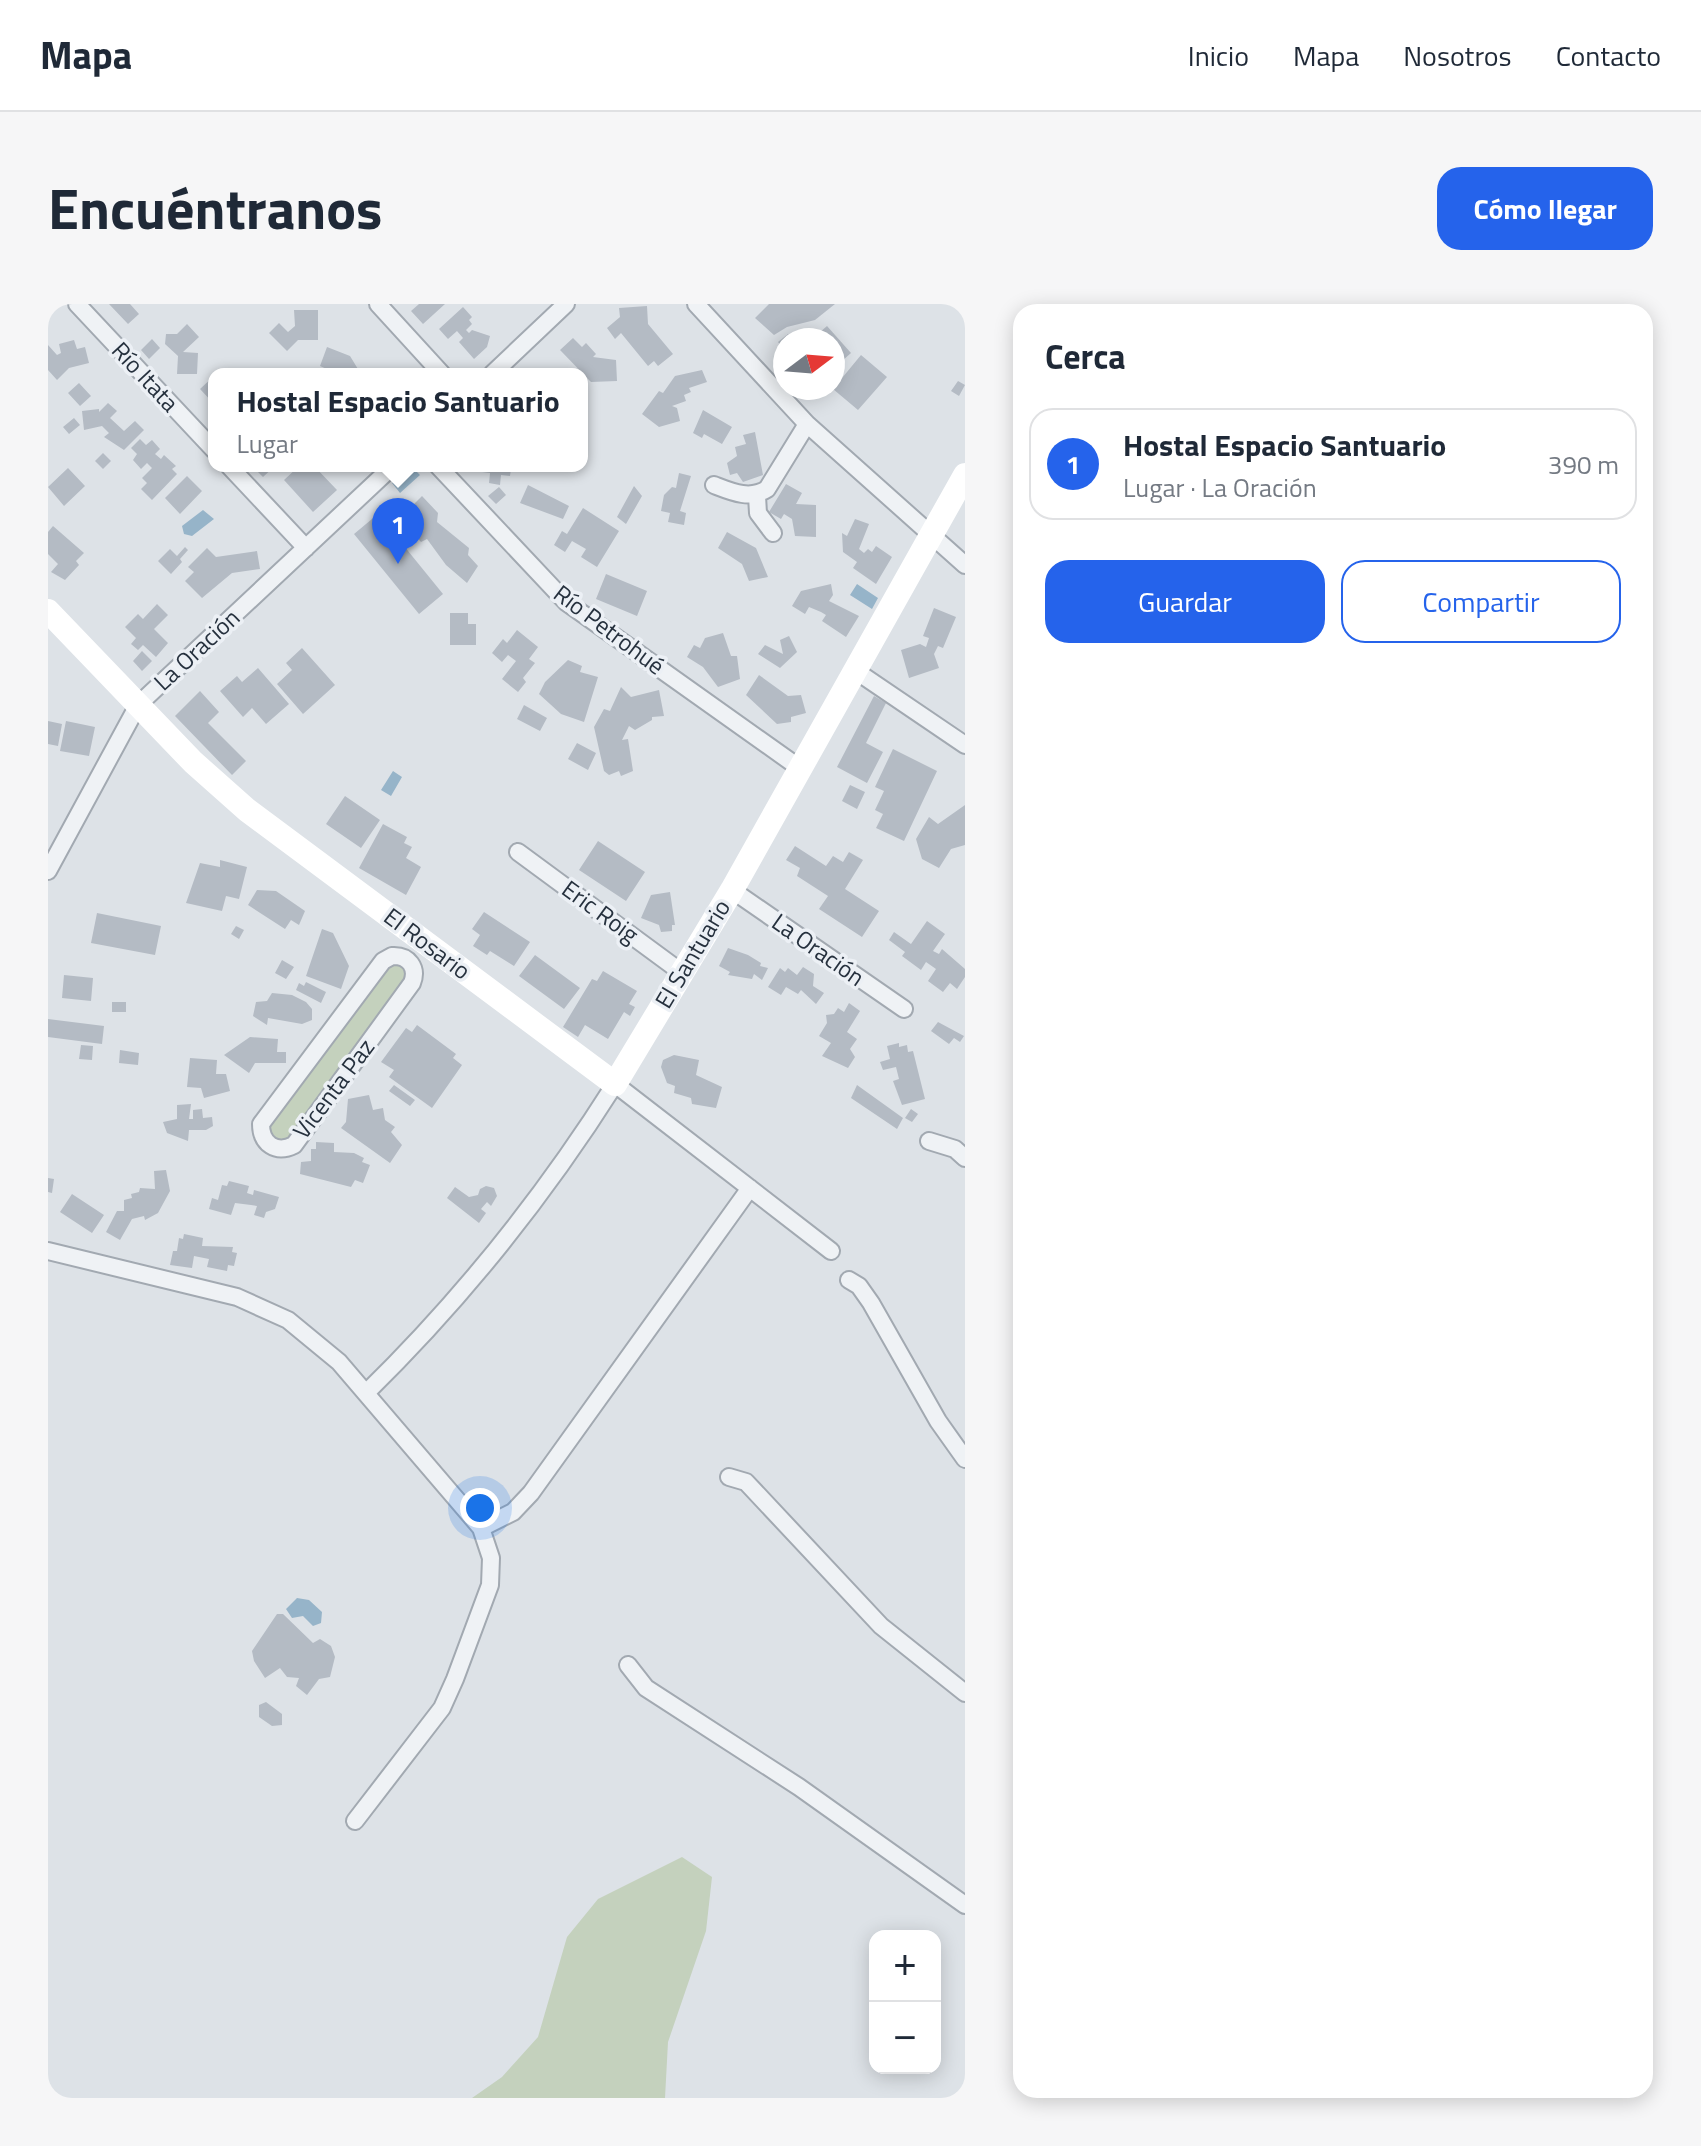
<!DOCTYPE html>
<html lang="es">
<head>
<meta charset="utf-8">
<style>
  :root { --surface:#fff; --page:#f6f6f7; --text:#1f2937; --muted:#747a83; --line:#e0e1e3; --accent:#2563eb }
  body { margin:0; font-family:"Titillium Web",sans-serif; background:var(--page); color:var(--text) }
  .controls { position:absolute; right:24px; bottom:24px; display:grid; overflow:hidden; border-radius:16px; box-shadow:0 4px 20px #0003 }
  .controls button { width:72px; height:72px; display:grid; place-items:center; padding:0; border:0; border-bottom:2px solid var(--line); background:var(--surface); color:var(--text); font:40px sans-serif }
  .compass { position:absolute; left:725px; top:24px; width:72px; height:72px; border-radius:50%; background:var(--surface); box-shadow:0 4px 20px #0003; rotate:74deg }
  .you { position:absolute; left:432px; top:1204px; width:28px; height:28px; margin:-20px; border:6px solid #fff; border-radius:50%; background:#1a73e8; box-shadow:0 0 0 12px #1a73e833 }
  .badge { display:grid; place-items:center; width:52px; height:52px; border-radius:50%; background:var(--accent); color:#fff; font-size:26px; font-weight:700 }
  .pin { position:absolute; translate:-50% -66px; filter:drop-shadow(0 2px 4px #0008) }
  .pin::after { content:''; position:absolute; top:42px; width:28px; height:24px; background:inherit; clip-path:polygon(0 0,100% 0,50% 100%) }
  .popup { position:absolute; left:160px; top:64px; width:380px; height:104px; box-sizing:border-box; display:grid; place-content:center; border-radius:16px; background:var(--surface); filter:drop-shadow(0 2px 6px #0005); font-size:26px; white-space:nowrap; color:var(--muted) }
  .popup b { font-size:30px; color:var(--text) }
  .popup::after { content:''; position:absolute; left:50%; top:100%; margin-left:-16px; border:16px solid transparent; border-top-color:var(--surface) }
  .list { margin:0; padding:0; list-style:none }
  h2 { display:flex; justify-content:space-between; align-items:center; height:104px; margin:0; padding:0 32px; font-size:34px }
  h2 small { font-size:26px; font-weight:400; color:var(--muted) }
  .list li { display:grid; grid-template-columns:52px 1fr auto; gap:24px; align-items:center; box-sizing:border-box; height:112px; margin:0 16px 16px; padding:0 16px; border:2px solid var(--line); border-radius:24px }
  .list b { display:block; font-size:30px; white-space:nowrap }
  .list p { margin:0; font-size:26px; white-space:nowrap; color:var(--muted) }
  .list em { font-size:26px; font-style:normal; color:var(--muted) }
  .actions { display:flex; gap:16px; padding:24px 32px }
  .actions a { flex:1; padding:18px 0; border:2px solid var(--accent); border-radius:24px; text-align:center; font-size:28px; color:var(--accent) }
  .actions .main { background:var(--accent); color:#fff }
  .map { position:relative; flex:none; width:917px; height:1794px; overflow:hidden; border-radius:24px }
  header { display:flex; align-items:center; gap:48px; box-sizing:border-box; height:112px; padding:0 40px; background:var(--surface); border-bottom:2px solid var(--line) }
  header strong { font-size:38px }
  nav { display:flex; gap:44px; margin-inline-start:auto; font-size:28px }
  .intro { display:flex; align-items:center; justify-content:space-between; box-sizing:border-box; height:192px; padding:0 48px }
  h1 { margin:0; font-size:56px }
  .button { padding:20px 36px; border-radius:24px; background:var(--accent); color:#fff; font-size:28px; font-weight:700 }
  main { display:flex; gap:48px; padding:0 48px }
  aside { flex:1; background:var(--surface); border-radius:24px; box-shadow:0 4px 20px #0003 }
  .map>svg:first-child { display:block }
  .green { fill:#c4d1bd }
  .water { fill:#96b4c9 }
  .building { fill:#b4bbc4 }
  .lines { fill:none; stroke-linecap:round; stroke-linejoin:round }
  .street-casing { stroke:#a2a9b1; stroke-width:20 }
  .street { stroke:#eff2f5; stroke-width:16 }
  .secondary { stroke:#fff; stroke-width:24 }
  .labels { text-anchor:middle; stroke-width:7; stroke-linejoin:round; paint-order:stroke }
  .street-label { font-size:24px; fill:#26313e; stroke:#ecf0f5 }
</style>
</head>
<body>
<header>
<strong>Mapa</strong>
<nav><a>Inicio</a><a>Mapa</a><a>Nosotros</a><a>Contacto</a></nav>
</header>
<div class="intro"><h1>Encuéntranos</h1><a class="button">Cómo llegar</a></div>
<main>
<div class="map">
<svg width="917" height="1794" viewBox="0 0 917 1794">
  <rect width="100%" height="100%" fill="#dde2e7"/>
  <path class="green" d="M 346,658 L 358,665 L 360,674 L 243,836 L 225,837 L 221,826 L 223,819 L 335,664 Z
    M 634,1553 L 664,1573 L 658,1627 L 620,1738 L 617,1794 L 424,1794 L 454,1773 L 490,1733 L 519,1633 L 550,1595 Z"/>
  <path class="water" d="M 363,162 L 372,171 L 352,189 L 344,179 Z
    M 155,206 L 166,215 L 144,232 L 136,230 L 134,222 Z
    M 809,280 L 830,294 L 824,305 L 802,291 Z
    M 345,467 L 354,473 L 343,492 L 333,486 Z
    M 249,1294 L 261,1296 L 274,1308 L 273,1319 L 265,1322 L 255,1312 L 244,1314 L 238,1305 Z"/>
  <path class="building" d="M 61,0 L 82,0 L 91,10 L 80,20 Z
    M 371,0 L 397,0 L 375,20 L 363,7 Z
    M 721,0 L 787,0 L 767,16 L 739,23 L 726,31 L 707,14 Z
    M 599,2 L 600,20 L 625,50 L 610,62 L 606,57 L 600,62 L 573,29 L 567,35 L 559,24 L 572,13 L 571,4 Z
    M 415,3 L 424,13 L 421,16 L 424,20 L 418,26 L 421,29 L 424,26 L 442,32 L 439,43 L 426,55 L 411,38 L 415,34 L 409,27 L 400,35 L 391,25 Z
    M 246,6 L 270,6 L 270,36 L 250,36 L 239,47 L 221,29 L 231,19 L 240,28 L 247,22 Z
    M 139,20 L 151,33 L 135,48 L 150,49 L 149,70 L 129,70 L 130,52 L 117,40 L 118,30 L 129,30 Z
    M 779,22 L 803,49 L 785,65 L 785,36 L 763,36 Z
    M 740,30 L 745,36 L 737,36 L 737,47 L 730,38 Z
    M 525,34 L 534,43 L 538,39 L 548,50 L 545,53 L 568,56 L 569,77 L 543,78 L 512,46 Z
    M 104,35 L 112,44 L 101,55 L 93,46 Z
    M 26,36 L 29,45 L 37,43 L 41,59 L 21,64 L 9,76 L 0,66 L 0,41 L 9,51 L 13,49 L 11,40 Z
    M 279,43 L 302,52 L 313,70 L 290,70 L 272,62 Z
    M 813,51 L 839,73 L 810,106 L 785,85 Z
    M 654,66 L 659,78 L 641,84 L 643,88 L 636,91 L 638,97 L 624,102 L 629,104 L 632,117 L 611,123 L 594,110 L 611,87 L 615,89 L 627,72 Z
    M 166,72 L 166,100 L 152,85 Z
    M 910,77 L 917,81 L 911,92 L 903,87 Z
    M 31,79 L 43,92 L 32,102 L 20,89 Z
    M 60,99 L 69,107 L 62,114 L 76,127 L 87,117 L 96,126 L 76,146 L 56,133 L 61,129 L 54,122 L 36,126 L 34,107 L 51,105 L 51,108 Z
    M 655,106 L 684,123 L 674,140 L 656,130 L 654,134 L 645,129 Z
    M 26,114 L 32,121 L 21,130 L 15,123 Z
    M 707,128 L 715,171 L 695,178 L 689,169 L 682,171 L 679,159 L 689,152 L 687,143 L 698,140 L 695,131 Z
    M 92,135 L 98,141 L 104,136 L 112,145 L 107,150 L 113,155 L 116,151 L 128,162 L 124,165 L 129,170 L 104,196 L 93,185 L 99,179 L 94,174 L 104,164 L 99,159 L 93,165 L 85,156 L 89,150 L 83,144 Z
    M 55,149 L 63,157 L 55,165 L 47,157 Z
    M 204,162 L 227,162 L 215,173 Z
    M 251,162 L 266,162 L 289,186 L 265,208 L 236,176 Z
    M 435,162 L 476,162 L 475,166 L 463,165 L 462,172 L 453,171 L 452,181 L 441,179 L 442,169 L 434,168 Z
    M 20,164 L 37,182 L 16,202 L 0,183 Z
    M 631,169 L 643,172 L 632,207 L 638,209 L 636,221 L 620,218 L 622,209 L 613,207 L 616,191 L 624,183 L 628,184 Z
    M 139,172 L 154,187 L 132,210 L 117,194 Z
    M 738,180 L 754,189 L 748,200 L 768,201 L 768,233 L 747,232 L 744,215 L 736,210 L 733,215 L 721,208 Z
    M 480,181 L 521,202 L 515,215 L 472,199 Z
    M 586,182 L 594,192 L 578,220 L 569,213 Z
    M 451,183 L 458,191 L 448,200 L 440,192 Z
    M 374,192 L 390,209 L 389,218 L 421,244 L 420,251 L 430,262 L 419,279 L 398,261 L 379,235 L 373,238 L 352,214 Z
    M 535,204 L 571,227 L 549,263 L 533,253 L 538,245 L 524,237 L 517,248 L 506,241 L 514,227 L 519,230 Z
    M 330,210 L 395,290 L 371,310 L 306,230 Z
    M 807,215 L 821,220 L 811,245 L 816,249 L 820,245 L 824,248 L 828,242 L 844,253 L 828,280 L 805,264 L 809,258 L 795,248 L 794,229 L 799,232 Z
    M 5,222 L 36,249 L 28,257 L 31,261 L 17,276 L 3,268 L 10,260 L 0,250 L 0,228 Z
    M 679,228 L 708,244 L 720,273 L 701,277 L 694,260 L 670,244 Z
    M 137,243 L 140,246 L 132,255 L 134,258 L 123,270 L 110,257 L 122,245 L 129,252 Z
    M 159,244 L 168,253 L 209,247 L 212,265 L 184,269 L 154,294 L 137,277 L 146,268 L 140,263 Z
    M 558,270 L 599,287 L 589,312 L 548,295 Z
    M 783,280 L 785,291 L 781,297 L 811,312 L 798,333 L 774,317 L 778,311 L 773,308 L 761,303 L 757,310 L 744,302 L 753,287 Z
    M 109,300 L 120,311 L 106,325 L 120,339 L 108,353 L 95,341 L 90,346 L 83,340 L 88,334 L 77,323 L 90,310 L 95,315 Z
    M 886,304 L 908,313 L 895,344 L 890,342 L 886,350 L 891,364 L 861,374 L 853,346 L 872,340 L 878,343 L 881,334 L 875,332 Z
    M 402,309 L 420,309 L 420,320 L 428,320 L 428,341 L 402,341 Z
    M 469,326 L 490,343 L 481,355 L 487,359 L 475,374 L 478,378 L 470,388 L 454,375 L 468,357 L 460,351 L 454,358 L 444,349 L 455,335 L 459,339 Z
    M 675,329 L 683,352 L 689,352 L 692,375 L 670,383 L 655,363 L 639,353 L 646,341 L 652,344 L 657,334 Z
    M 741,332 L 749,348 L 732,364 L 710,350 L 717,341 L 735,350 L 732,336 Z
    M 254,344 L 287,381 L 255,410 L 229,380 L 244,366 L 238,359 Z
    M 94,347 L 104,357 L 94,367 L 85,357 Z
    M 520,356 L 534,362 L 532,368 L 550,373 L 536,418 L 513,410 L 491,390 L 497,378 Z
    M 210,364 L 241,400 L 218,420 L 204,404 L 195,413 L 172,387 L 189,372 L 194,378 Z
    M 711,371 L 740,392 L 753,391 L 758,409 L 743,413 L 743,418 L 729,420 L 698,391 Z
    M 573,383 L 583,393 L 611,386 L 616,412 L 604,413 L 604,416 L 587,426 L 581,422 L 574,436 L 580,435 L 585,467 L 573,472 L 571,467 L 561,471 L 556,467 L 546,423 L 556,405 L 562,407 Z
    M 152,387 L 171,408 L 160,419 L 198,457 L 184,471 L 127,412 Z
    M 826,392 L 838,399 L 818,439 L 835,448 L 819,479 L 789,463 Z
    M 476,401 L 499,414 L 492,427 L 469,415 Z
    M 0,417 L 14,420 L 10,442 L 0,440 Z
    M 18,417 L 47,423 L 41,452 L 12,447 Z
    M 529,439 L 548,449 L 540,466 L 520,455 Z
    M 845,445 L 889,467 L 856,537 L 828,524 L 835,510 L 827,506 L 836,487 L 827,483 Z
    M 802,481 L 817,488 L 809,505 L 794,497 Z
    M 297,492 L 332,516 L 313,544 L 278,520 Z
    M 917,501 L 917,541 L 903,545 L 891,564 L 874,555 L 868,535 L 881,513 L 890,520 Z
    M 335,520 L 359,533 L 356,539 L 364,543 L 358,554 L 373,563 L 358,591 L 311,564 Z
    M 550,537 L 597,568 L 578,597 L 531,566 Z
    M 747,542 L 778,562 L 785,552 L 795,558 L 801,548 L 815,556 L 797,585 L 831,607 L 814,633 L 771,605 L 780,592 L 749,572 L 752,564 L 738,556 Z
    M 172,556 L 199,563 L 191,595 L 178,592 L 174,607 L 138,599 L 152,559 L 172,563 Z
    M 209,586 L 228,587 L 257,607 L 251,621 L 243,616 L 237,625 L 200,601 Z
    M 622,588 L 627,621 L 624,621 L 624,627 L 613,628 L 611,621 L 593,614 L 603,591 Z
    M 436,608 L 482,638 L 466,662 L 442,647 L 439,651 L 425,642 L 432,631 L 424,625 Z
    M 49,609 L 113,622 L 107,651 L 43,639 Z
    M 879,617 L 897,630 L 885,647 L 891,650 L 894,645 L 917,665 L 917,673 L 909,685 L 902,679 L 895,688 L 880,677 L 888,665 L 878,658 L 873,666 L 854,652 L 857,648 L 841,636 L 846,628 L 863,640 Z
    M 188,622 L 196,626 L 191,635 L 183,630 Z
    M 274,625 L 285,629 L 301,662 L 293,685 L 258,672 Z
    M 680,644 L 700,651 L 713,659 L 712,662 L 720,664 L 714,676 L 706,670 L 704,675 L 680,671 L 682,668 L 671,662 Z
    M 487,651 L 532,684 L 516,705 L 471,672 Z
    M 234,656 L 246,663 L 238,675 L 227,669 Z
    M 755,663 L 766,670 L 765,682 L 776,689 L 768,700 L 753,686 L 750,690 L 738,683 L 733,691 L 720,683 L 732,664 L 737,668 L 740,664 L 749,671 Z
    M 555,667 L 589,687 L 581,700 L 587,703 L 582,712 L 576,708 L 560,735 L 537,721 L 530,733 L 515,723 L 544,675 L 549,677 Z
    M 16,671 L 45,674 L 43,697 L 14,694 Z
    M 258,678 L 278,688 L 273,699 L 248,686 L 251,679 L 256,682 Z
    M 224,689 L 244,691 L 258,698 L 264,705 L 264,716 L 254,720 L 220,714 L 219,721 L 205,712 L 208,698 L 219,697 Z
    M 64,698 L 78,698 L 78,708 L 64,708 Z
    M 801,699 L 812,707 L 799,728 L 809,735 L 802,745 L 807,753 L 800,764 L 774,752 L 783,739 L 771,732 L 779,719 L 778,711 L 786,710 L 790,704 L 796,708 Z
    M 0,715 L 56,722 L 54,740 L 0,733 Z
    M 890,718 L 916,732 L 912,738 L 906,734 L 901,740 L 883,727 Z
    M 369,721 L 408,750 L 405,754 L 414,761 L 384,804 L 341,773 L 346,766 L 333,758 L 358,724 L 364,728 Z
    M 202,733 L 230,735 L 229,748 L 238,748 L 238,759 L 207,759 L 201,769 L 176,751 Z
    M 851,739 L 851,743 L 859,741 L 860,748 L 865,747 L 877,795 L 854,801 L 845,777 L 851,775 L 848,763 L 835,766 L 832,758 L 842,755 L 839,742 Z
    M 33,741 L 45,742 L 44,756 L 31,755 Z
    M 72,746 L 91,749 L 90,761 L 71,759 Z
    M 626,751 L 651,756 L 648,771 L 674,783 L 668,804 L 644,800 L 643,794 L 626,789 L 627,782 L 619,779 L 613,763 L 615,756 Z
    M 142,754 L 169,756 L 168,770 L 178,770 L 182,787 L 156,794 L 153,784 L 139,783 Z
    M 346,781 L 367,796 L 362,802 L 341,787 Z
    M 809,781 L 855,814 L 849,825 L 803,794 Z
    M 321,791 L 325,806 L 335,804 L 337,816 L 347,823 L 343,828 L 354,841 L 342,859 L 293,824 L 298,818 L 300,795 Z
    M 143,800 L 141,815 L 145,815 L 145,806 L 154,805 L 155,814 L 164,813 L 165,822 L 158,826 L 141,826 L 140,837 L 119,829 L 115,818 L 129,815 L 129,801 Z
    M 863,805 L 870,810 L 864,818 L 857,814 Z
    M 268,838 L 286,839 L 286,848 L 306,849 L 316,854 L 314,858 L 322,861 L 315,879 L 307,876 L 303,883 L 252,870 L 253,858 L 263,857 L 263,845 L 268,845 Z
    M 118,866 L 122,887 L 110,909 L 97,916 L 96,912 L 84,915 L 72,936 L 58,928 L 69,907 L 76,907 L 76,896 L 84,894 L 83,890 L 91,888 L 92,884 L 107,885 L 106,867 Z
    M 0,874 L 6,875 L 4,889 L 0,888 Z
    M 181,877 L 201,882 L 199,889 L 205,891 L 206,886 L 231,893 L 227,905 L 218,908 L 216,914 L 206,911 L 209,902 L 203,901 L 187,899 L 183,911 L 161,905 L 164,894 L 170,896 L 174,881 L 179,882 Z
    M 438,882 L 446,884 L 449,892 L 443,902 L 439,898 L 433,905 L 438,909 L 431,919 L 399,894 L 407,883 L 421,893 L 430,891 L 432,885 Z
    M 24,890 L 56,911 L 44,929 L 12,908 Z
    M 136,930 L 155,934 L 154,942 L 185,943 L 184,948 L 189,949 L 186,962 L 180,961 L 179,967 L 159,963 L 161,955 L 146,952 L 144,964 L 122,961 L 125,947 L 129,947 L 131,934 L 135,935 Z
    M 229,1310 L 235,1310 L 265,1339 L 272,1335 L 283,1342 L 287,1353 L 282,1373 L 271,1375 L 259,1391 L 248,1382 L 251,1374 L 239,1373 L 232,1364 L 217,1374 L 206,1357 L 204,1347 Z
    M 218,1398 L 234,1410 L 234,1421 L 224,1422 L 211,1413 L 211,1401 Z"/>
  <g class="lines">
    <defs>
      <path id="street" d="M 29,0 L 166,146
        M 330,0 L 394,70
        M 648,0 L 759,120 L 917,261
        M 444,70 L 518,0
        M 181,162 L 258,244
        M 390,162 L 518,298 L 753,465
        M 666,181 C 684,188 702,196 719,185 L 759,120
        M 709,192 L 710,209 L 725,229
        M 808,367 L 917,441
        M 470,548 L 633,668
        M 0,567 L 90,401 L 345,162
        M 684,586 L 856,705
        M 344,652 C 361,651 370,664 364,679 L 246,841 C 228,850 213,840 213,820 L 335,657 Z
        M 881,837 L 907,845 L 917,854
        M 0,947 L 189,993 L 240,1016 L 291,1058 L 433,1224 L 443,1254 L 442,1281 L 407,1375 L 394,1404 L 307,1517
        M 801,976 L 811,982 L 823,999 L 890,1117 L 917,1155
        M 318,1089 C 414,995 495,894 567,780 L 783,947
        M 681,1173 L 698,1178 L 833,1322 L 917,1389
        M 433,1224 L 465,1208 L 483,1189 L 702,884
        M 580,1361 L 598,1384 L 751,1483 L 917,1601"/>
    </defs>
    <use href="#street" class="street-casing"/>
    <use href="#street" class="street"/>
    <path class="secondary" d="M 0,307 L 145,458 L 199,506 L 567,780 L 684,586 L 917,171"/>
  </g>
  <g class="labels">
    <g class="street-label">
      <text transform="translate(97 73) rotate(47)" y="8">Río Itata</text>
      <text transform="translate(561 326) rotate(37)" y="8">Río Petrohué</text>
      <text transform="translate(149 346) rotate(-43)" y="8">La Oración</text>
      <text transform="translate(552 608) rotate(36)" y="8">Eric Roig</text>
      <text transform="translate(379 640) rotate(37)" y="8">El Rosario</text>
      <text transform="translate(770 646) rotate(35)" y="8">La Oración</text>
      <text transform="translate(645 650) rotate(-59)" y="8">El Santuario</text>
      <text transform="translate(286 785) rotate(-53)" y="8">Vicenta Paz</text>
    </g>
  </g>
</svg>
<div class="controls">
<button>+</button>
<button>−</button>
</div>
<svg class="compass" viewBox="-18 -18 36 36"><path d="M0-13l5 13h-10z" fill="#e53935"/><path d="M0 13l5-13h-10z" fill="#747a83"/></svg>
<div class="you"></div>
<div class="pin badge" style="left:350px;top:260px">1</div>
<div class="popup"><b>Hostal Espacio Santuario</b>Lugar</div>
</div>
<aside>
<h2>Cerca<small></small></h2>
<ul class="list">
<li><span class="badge">1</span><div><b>Hostal Espacio Santuario</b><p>Lugar · La Oración</p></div><em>390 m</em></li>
</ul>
<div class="actions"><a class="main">Guardar</a><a>Compartir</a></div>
</aside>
</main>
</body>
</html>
